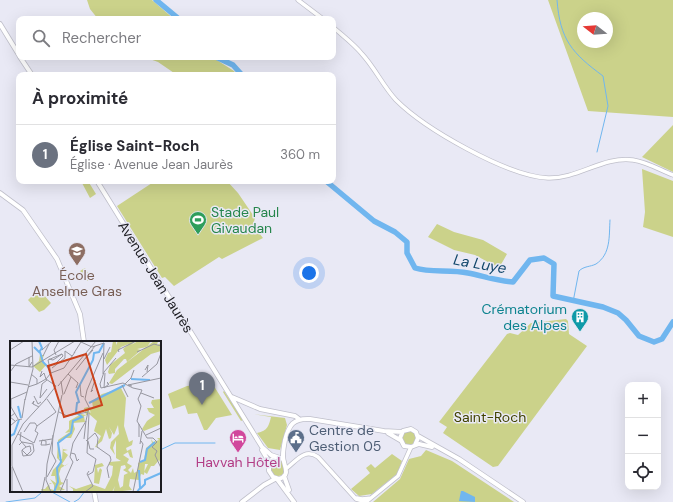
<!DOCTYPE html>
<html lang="fr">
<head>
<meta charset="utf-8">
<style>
  :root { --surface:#fff; --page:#f7f7f7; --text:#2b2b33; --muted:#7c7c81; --line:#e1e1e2; --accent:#ea580c }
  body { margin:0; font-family:"DM Sans",sans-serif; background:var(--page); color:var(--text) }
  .controls { position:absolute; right:12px; bottom:12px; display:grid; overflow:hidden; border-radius:8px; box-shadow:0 4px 16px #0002 }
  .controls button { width:36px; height:36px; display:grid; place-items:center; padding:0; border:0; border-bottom:1px solid var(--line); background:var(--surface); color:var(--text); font:20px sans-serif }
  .compass { position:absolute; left:577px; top:12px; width:36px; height:36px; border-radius:50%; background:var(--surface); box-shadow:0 4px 16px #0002; rotate:287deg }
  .you { position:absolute; left:309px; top:273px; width:14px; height:14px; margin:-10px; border:3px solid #fff; border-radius:50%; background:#1a73e8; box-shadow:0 0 0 6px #1a73e833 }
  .badge { display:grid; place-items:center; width:26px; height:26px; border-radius:50%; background:var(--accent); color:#fff; font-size:13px; font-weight:700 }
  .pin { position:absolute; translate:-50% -33px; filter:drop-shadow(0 1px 2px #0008) }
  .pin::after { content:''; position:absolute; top:21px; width:14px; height:12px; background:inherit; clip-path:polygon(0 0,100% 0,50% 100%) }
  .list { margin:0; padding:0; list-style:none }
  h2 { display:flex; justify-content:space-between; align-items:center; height:52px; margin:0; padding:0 16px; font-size:17px }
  h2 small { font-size:13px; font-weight:400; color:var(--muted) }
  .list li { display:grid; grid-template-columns:26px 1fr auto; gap:12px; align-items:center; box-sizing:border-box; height:60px; padding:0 16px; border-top:1px solid var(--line) }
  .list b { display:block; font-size:15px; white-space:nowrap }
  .list p { margin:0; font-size:13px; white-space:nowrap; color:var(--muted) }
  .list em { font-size:13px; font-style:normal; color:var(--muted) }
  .icon { flex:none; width:22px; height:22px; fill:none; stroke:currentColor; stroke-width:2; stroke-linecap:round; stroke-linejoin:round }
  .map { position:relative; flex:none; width:673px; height:502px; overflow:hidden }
  .search { position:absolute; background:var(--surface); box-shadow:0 4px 16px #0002; left:16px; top:16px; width:320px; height:44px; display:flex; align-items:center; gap:10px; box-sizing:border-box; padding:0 14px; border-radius:8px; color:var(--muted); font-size:15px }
  .panel { position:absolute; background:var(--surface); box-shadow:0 4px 16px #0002; left:16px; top:72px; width:320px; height:112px; border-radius:8px }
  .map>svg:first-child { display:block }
  .green { fill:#cbd28a; fill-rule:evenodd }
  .water { fill:#70b6ef }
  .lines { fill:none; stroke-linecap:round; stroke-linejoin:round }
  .stream { stroke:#70b6ef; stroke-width:1 }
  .river { stroke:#70b6ef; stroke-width:5.5 }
  .minor-casing { stroke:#bfbfca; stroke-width:5 }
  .major-casing { stroke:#bfbfca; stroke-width:5.5 }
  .minor { stroke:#fff; stroke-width:3.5 }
  .major { stroke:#fff; stroke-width:4 }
  .labels { text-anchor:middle; stroke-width:3; stroke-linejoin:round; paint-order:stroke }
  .leisure-label { font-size:14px; fill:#27864d; stroke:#e9e9f5; text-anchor:start }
  .education-label { font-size:14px; fill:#785e54; stroke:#e9e9f5 }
  .street-label { font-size:14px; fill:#1c1c21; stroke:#e9e9f5 }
  .culture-label { font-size:14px; fill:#0d838f; stroke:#e9e9f5; text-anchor:end }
  .park-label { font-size:14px; fill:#414300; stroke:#e9e9f5 }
  .service-label { font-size:14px; fill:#4e5e75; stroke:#e9e9f5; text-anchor:start }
  .hotel-label { font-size:14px; fill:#b23c85; stroke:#e9e9f5 }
  .water-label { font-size:15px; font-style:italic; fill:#11466b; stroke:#e9e9f5 }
  .inset-river { fill:none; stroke:#70b6ef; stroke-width:2 }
  .inset-road { fill:none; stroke:#9797a0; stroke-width:1 }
  .view { fill:#cc431c; fill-opacity:0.15; stroke:#cc431c; stroke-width:2 }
  .inset-edge { fill:none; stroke:#1c1c21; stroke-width:2 }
</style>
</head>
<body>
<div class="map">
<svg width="673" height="502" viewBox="0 0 673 502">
  <rect width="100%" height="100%" fill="#e9e9f5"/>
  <path class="green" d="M 87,0 L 152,0 L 174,19 L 98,19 L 90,9 Z
    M 548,0 L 673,0 L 673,117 L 588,111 ZM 583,18 L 607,18 L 607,42 L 583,42 Z
    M 144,57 L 212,57 L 234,71 L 237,75 L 177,75 L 158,62 Z
    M 673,125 L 673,172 L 642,157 Z
    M 642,169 L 673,181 L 673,237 L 643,227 L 645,212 Z
    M 85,181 L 88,181 L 96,194 L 90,198 L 82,183 Z
    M 155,181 L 227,181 L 238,193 L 255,218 L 253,225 L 263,238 L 222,259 L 219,257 L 174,286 L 165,277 L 162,278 L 117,206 Z
    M 437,224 L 454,232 L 483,240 L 507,254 L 499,268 L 475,255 L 454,250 L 428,237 Z
    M 85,268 L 91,278 L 87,281 L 80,271 Z
    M 36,292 L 43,294 L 51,303 L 44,310 L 39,312 L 28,300 Z
    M 566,319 L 568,321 L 569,334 L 587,346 L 498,466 L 493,467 L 443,433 L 447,427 L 439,422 L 507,334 L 510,333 L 518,335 L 531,323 Z
    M 212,383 L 232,415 L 216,418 L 207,430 L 204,430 L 197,413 L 188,414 L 185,405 L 173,409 L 168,394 L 187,386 Z
    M 224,391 L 243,420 L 241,421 L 223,392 Z
    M 253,414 L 285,418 L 287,425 L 280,450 L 268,448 L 257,433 C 268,431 269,425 271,417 Z
    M402 438a7 7 0 1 1 14 0a7 7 0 1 1-14 0Z
    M 426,450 L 452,461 L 514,502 L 373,502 L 400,479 L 409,459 L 421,456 Z
    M 392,454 L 402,461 L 397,474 L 372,494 L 359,496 L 351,489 L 370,473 L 366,468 L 371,464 L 375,468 Z
    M270 468a8 8 0 1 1 16 0a8 8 0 1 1-16 0Z"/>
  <path class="water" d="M 461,491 L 463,491 L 475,497 L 475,502 L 459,501 Z"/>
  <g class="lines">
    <path class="stream" d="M 557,0 C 560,40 572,53 603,76 L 608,106 L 597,152
      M 573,302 L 579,271 C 584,266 590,267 596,264 C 611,254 609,236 610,220
      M 160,450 L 175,443 L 215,443
      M 50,491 L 70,502
      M 6,502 L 35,498 L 41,493
      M 74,502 L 79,499 L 85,491"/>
    <path class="river" d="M 156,0 L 179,19
      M 216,57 L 233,65 L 242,75
      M 326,181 L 374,221 L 395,232 L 407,242 L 407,253 L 415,268 C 431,273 450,269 468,273 C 483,276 497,281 513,282 L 530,260 L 544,258 L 554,264 L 553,296 L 603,307 L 618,313 L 626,320 L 639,336 L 654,342 L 662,339 L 673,322"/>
    <defs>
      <path id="minor" d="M 298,0 L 323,19
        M 333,27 C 343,36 354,44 362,54 C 375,68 383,86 396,100 C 425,129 507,176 548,178 C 578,179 603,156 633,160 C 647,162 660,170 673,175
        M 287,468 C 297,460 305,448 318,457 L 356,499 L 366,502 L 398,476 L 411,447
        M 357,498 L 362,499 L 371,498"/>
      <path id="major" d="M 0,24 L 19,55
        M 20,57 L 32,75
        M 97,181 L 262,447 L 271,455 L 283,459
        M 0,193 L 23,210 L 57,259 L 80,314 L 84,342
        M 232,397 L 260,409 L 295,416 L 299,419
        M 388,433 L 400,440
        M 418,436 L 459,459 L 523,502
        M 415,445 L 418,438 L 416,432 L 411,429 L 403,431 L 400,438 L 404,446 L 411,447 L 419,444 L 432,447
        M 262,450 L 269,462
        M 275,457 L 269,462 L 269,471 L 273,477 L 279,479 C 292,475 283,465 283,456 C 283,450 284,445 285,440 C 289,425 293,418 310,419 L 384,431 L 402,432
        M 284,476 L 289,490
        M 277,479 L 294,502
        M 94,491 L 96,502
        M 242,502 L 264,485 L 275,479"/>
    </defs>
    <use href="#minor" class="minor-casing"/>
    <use href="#major" class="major-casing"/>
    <use href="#minor" class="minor"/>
    <use href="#major" class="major"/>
  </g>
  <defs>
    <symbol id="stadium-pin" viewBox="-11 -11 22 30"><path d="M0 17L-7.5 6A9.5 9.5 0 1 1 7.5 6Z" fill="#2e9e5b" stroke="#e9e9f5"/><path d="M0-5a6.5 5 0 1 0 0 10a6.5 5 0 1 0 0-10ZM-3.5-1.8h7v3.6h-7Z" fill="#fff"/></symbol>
    <symbol id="school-pin" viewBox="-11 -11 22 30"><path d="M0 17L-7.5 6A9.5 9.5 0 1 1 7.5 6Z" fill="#8d6e63" stroke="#e9e9f5"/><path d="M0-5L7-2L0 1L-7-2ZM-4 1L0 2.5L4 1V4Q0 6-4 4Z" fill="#fff"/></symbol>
    <symbol id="building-pin" viewBox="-11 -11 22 30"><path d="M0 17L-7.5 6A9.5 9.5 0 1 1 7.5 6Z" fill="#0f9aa8" stroke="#e9e9f5"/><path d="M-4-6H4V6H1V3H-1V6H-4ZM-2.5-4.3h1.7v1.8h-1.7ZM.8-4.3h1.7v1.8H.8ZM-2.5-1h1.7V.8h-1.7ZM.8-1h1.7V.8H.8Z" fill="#fff"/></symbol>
    <symbol id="hotel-pin" viewBox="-11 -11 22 30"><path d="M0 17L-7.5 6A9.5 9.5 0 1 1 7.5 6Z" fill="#d1479c" stroke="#e9e9f5"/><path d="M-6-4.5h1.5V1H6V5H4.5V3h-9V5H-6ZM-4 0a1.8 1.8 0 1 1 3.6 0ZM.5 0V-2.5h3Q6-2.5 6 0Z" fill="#fff"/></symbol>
    <symbol id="civic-pin" viewBox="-11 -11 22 30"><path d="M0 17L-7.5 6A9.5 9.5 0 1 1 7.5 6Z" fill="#5c6f8a" stroke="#e9e9f5"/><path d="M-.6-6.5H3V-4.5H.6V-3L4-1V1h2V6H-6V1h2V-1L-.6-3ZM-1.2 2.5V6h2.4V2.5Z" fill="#fff"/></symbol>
  </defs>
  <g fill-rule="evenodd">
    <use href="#stadium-pin" x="188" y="210" width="20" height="27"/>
    <use href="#school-pin" x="67" y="241" width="20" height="27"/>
    <use href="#building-pin" x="570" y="307" width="20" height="27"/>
    <use href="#hotel-pin" x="228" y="428" width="20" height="27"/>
    <use href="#civic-pin" x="286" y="428" width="20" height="27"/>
  </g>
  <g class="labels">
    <g class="leisure-label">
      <text x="211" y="217">Stade Paul<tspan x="211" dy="16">Givaudan</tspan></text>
    </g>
    <g class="education-label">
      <text x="77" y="280">École<tspan x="77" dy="16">Anselme Gras</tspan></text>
    </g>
    <g class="street-label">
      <text transform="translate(156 277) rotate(58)" y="5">Avenue Jean Jaurès</text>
    </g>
    <g class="culture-label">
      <text x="567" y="314">Crématorium<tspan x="567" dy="16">des Alpes</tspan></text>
    </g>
    <g class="park-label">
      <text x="490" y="422">Saint-Roch</text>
    </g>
    <g class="service-label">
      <text x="309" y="435">Centre de<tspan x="309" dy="16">Gestion 05</tspan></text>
    </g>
    <g class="hotel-label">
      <text x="238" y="467">Havvah Hôtel</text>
    </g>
    <g class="water-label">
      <text transform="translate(480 264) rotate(10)" y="5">La Luye</text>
    </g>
  </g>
  <g transform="translate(10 341)">
    <rect width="151" height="151" fill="#e9e9f5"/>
    <path d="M 103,0 L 106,0 L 106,4 L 108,0 L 126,0 L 121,4 L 128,0 L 141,0 L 137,6 L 127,8 L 131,9 L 117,21 L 116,18 L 114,18 L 105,28 L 105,32 L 99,33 L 98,31 L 100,24 L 115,12 L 113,8 L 119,3 L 111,6 L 97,24 L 95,19 L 98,12 L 101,11 ZM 144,0 L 148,0 L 147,4 L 151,2 L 151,10 L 141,13 L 102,43 L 99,42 L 107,29 ZM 31,7 L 31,14 L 34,14 L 32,20 L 36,24 L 30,31 L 23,25 L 29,20 ZM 111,47 L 116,57 L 114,85 L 119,101 L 123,99 L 122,104 L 116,107 L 117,110 L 121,108 L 123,117 L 120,116 L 118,111 L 113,114 L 119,118 L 117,122 L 122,125 L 118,129 L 121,132 L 123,127 L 124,132 L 128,130 L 128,122 L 134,119 L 136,107 L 142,102 L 141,98 L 143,101 L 149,99 L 147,97 L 151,97 L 151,123 L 149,119 L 144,125 L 141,125 L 137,133 L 134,131 L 138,123 L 135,123 L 134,134 L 131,133 L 129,139 L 120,138 L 119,145 L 122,149 L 103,151 L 105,145 L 102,151 L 63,151 L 63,148 L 59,145 L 66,148 L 81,143 L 95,148 L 102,134 L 103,125 L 99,124 L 99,121 L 111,120 L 106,117 L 106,99 L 103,107 L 105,114 L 100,107 L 101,101 L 109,93 L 108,84 L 104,94 L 99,86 L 102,92 L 101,97 L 99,98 L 96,88 L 92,100 L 86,105 L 90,107 L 85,106 L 91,95 L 84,90 L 87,80 L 78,72 L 77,74 L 74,75 L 75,81 L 63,82 L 65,88 L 61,97 L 53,97 L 49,102 L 49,118 L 52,118 L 53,105 L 53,108 L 58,109 L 53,110 L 58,114 L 52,123 L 55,125 L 59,122 L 51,127 L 49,133 L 51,141 L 54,142 L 49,145 L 55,149 L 32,151 L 31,148 L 35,148 L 40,142 L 42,143 L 39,143 L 40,148 L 44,149 L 44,144 L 40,138 L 46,142 L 45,135 L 41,135 L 43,129 L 51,121 L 47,117 L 48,99 L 60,91 L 55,92 L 59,88 L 59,80 L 71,73 L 76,74 L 74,67 L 78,66 L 78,69 L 81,72 L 79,68 L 79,66 L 83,67 L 82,60 L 92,53 ZM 115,124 L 116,127 L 113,129 L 118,132 L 114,134 L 113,145 L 110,147 L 108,139 L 111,125 ZM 151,54 L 151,83 L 134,90 L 132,88 L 137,80 L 145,74 L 139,71 L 137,67 L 144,67 L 141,62 L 142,59 L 150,58 ZM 92,122 L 94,125 L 87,127 L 88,132 L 90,127 L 92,129 L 89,143 L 84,142 L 85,124 Z" fill="#cbd28a" fill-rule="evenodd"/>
    <path class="inset-river" d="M 24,6 L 29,11 L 32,7 L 29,0M 30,11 L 33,21 L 39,27M 121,38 L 140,39M 79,62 L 115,44M 8,65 L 11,77M 0,95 L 4,93 L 9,79M 130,121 L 135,119 L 137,108 L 145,101M 130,148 L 135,143 L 135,139 L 151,132M 44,151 L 48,141 L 47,127 L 51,121 L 48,102 L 61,92 L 63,80 L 72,76 L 66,71 L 67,62 L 69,61 L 66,51 L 83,19 L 84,12 L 89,11 L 94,2M 127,151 L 130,147 L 129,129"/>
    <path class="inset-road" d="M 82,6 L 94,2M 0,9 L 14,0M 32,9 L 42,0M 109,11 L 108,9 L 126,0M 127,11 L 144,3 L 151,5M 64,12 L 71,1 L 82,6M 46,14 L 44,9 L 49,0M 33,15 L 39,3M 19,16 L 19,26 L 22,21M 106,17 L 94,31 L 90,43 L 91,47 L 113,42 L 123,47M 39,18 L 43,19 L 52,13M 75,18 L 83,9M 94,18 L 100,6M 38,19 L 52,13M 38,19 L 41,32M 45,23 L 53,15 L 52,13M 0,24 L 22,26 L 65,0M 42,27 L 55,17 L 55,10 L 62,15M 66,29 L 85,5M 135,29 L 138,24 L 137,31M 32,30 L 30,36 L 34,32 L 36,38M 0,31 L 6,23 L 22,15M 95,32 L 94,47 L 99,43 L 97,42 L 98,41M 21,33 L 27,38 L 27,43M 58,33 L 68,42 L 66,47M 93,33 L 94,2M 132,36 L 147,23 L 151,12M 36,38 L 46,45M 83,38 L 85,39 L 81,51 L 83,49M 51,40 L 53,54M 0,41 L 18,44M 115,43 L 121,37 L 124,29M 70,44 L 71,55 L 74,56M 112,44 L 118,56M 48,45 L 86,0M 122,45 L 118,44 L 151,37M 18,46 L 27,43 L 36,38 L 41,32 L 54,27 L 65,11M 123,47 L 132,49 L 128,58 L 131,65 L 127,80 L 137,97 L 143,97 L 147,101 L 142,106 L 147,110 L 145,114 L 151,127M 37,48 L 30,57 L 32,43 L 37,39M 131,52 L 144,57M 54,53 L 61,36M 24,55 L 28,63 L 31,61M 1,58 L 1,66 L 8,78M 1,58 L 17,51M 37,58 L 46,71M 15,59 L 23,28 L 22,0M 35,59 L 46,45M 22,63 L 24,60 L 23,63 L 29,66M 49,71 L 57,75 L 78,71M 5,72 L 0,76 L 5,80M 12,77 L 15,58M 129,83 L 129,96M 0,85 L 7,79 L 12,78M 27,85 L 46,71M 11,91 L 10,99 L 16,106M 14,91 L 20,82 L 25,82 L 27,85M 8,93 L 24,102 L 28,92 L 25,90 L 27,85M 136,94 L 151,87M 74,98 L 76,80M 29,100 L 42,98M 76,100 L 85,92 L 88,97 L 87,106 L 100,115 L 101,119 L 97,127 L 99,137M 78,100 L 80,108 L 84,108M 130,103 L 132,90M 9,104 L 12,101 L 23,103 L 24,110 L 21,114 L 13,115 L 12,111 L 12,109 L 16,106 L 20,105 L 21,110 L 17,114 L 12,109M 36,104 L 31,104 L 32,99 L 36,100 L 36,104 L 40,103M 61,112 L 65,113 L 67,120 L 69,118M 2,126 L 2,151M 78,134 L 83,131 L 86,118 L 77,112 L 79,72M 37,136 L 46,120 L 42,112 L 43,94M 57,138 L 57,151M 13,151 L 2,125 L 2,104 L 13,83 L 36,58M 32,151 L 35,136M 41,151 L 36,139 L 37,123 L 52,54M 50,151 L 63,121 L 60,116 L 63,102 L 76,80 L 79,66 L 75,58 L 77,49 L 93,12M 75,151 L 83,145 L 77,133 L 79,130M 123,151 L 133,103 L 131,100"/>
    <path class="view" d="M 76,13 L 92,64 L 54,76 L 38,25 Z"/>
    <rect width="151" height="151" class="inset-edge"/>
  </g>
</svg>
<div class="controls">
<button>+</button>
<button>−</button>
<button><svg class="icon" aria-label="locate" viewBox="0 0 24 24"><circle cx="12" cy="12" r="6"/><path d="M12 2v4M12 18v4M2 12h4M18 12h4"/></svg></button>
</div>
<svg class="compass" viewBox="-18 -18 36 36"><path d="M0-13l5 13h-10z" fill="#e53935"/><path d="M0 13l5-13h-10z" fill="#7c7c81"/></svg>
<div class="you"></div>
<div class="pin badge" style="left:202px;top:405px;background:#6b7280">1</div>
<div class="search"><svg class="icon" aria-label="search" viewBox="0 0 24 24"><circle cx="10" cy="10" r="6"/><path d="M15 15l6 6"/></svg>Rechercher</div>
<section class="panel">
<h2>À proximité<small></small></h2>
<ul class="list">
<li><span class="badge" style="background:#6b7280">1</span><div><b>Église Saint-Roch</b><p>Église · Avenue Jean Jaurès</p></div><em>360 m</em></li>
</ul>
</section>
</div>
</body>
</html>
